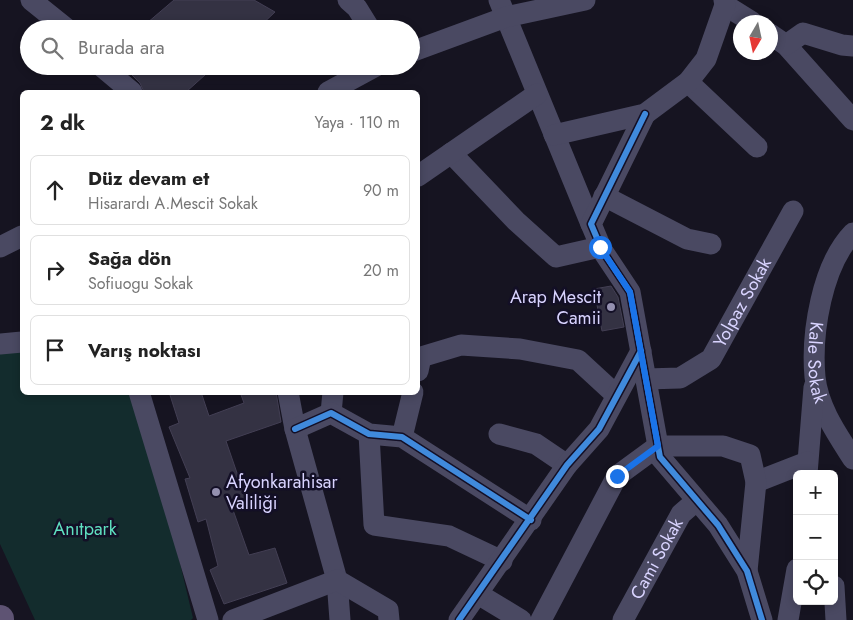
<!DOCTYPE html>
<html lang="tr">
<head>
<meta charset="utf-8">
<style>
  :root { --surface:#fff; --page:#f2f2f2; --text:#222; --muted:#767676; --line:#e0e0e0 }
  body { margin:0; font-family:Jost,sans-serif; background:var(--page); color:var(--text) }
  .controls { position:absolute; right:15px; bottom:15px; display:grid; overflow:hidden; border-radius:8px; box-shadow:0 2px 8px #0003 }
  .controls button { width:45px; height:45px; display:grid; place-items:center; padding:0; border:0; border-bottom:1px solid var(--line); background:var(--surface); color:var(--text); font:25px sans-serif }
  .compass { position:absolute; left:733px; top:15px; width:45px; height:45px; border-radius:50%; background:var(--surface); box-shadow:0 2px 8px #0003; rotate:189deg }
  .stop { position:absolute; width:15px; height:15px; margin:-11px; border:4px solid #1a73e8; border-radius:50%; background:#fff }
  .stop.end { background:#1a73e8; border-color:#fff; box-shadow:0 1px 5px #0008 }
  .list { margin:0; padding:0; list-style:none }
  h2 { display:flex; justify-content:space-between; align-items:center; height:65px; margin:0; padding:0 20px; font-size:21px }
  h2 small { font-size:16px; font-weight:400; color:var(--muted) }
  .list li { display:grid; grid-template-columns:32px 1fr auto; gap:15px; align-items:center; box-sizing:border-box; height:70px; margin:0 10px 10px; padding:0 10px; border:1px solid var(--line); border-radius:8px }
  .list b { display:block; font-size:19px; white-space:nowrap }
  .list p { margin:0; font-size:16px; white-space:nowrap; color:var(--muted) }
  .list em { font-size:16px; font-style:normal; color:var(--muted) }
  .icon { flex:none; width:28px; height:28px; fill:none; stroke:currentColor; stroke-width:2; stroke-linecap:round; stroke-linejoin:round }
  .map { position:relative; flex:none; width:853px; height:620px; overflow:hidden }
  .search { position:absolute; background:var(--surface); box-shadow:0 2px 8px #0003; left:20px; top:20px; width:400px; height:55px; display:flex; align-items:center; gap:12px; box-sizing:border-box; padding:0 18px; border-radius:28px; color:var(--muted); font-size:19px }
  .panel { position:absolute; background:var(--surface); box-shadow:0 2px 8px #0003; left:20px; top:90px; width:400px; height:305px; border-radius:8px }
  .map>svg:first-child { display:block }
  .green { fill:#132c2d }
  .building { fill:#343243; stroke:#433f54 }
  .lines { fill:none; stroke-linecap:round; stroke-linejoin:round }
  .minor { stroke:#4a4962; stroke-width:21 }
  .major { stroke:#5e5373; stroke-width:28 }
  .cycleway-casing { stroke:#130f26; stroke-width:9 }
  .cycleway { stroke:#408adc; stroke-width:6 }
  .route { stroke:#1a73e8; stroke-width:6 }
  .poi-dot { fill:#9591b1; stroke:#130f26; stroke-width:2 }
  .labels { text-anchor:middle; stroke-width:5; stroke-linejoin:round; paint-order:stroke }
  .poi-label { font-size:18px; fill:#d9d4ff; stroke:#130f26; text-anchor:end }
  .street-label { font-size:18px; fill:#d9d4ff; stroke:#130f26 }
  .park-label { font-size:18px; fill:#5fe0c0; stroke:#130f26 }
</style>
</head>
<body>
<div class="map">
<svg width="853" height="620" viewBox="0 0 853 620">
  <rect width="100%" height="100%" fill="#161421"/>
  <path class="green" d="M 22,347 L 22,392 L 135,393 L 179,559 L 193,618 L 191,620 L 35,620 L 0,544 L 0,350 Z"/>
  <path class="building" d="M 174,0 L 254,0 L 275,12 L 257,29 L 140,29 Z
    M 123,66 L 215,66 L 186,92 L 144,92 L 140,83 Z
    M 611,286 L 618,297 L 624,327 L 602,331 L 594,289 Z
    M 169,392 L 201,392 L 209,416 L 244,403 L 240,392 L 276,392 L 281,422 L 226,441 L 248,505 L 233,510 L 249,555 L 275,548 L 287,583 L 224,604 L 210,570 L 218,566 L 206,519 L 198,522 L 185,479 L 190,478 L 169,427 L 179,423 Z"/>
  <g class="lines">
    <g class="minor">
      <path d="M 31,0 L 67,29"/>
      <path d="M 348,0 L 357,8 L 370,29"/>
      <path d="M 499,0 L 591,224"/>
      <path d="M 724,0 L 725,5 L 752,22"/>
      <path d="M 770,34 L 786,45 L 853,120"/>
      <path d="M 786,45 L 803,33 L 842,45 L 853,46"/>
      <path d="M 411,52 L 506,17 L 585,0"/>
      <path d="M 101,66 L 132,92"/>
      <path d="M 688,82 L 757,147"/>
      <path d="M 328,92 L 376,66"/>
      <path d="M 645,114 L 591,224 L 602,250 L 630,292 L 660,457 L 718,525 L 747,571 L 762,620"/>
      <path d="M 554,135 L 645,114 L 688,82 L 706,59 L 725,5"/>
      <path d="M 451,153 L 516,221 L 556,257 L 600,247"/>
      <path d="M 418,176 L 537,94"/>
      <path d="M 604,196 L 687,239 L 711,244"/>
      <path id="s1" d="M 853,233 C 822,265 811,333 815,377 C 818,407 837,434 853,459"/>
      <path d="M 0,247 L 22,236"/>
      <path d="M 0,344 L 22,342"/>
      <path d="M 418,371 L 421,357 L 461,345 L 520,349 L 578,360 L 616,395"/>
      <path id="s2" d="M 646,379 L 680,378 L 711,359 L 793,211"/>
      <path d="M 139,392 L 208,620"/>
      <path d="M 288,392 L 295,429 L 337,580 L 340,620"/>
      <path d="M 331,413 L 333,392"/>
      <path d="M 295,429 L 331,413 L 369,434 L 402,437 L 531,520"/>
      <path d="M 369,434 L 374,525 L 449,536 L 502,561"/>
      <path d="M 499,434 L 536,444 L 567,465"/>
      <path d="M 402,437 L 413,392"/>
      <path d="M 807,474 L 814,387"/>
      <path d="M 756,482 L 807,462"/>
      <path d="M 834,586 L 836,620"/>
      <path d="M 478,594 L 521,620"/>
      <path d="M 233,620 L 337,580 L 388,610 L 389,620"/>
      <path d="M 459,620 L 567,465 L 599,429 L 641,351"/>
      <path d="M 541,620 L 617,476 L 658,446 L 723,446 L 750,455 L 756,482 L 747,571"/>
      <path id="s3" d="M 623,620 L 681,514 L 696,501"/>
      <path d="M 788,620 L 797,569"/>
    </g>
    <path class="major" d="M 0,619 L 0,620"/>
    <defs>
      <path id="cycleway" d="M 645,114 L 591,224 L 602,250 L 630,292 L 660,457 L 718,525 L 747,571 L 762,620
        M 295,429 L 331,413 L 369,434 L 402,437 L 531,520
        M 459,620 L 567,465 L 599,429 L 641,351"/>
    </defs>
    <use href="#cycleway" class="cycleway-casing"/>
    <use href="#cycleway" class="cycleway"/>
  </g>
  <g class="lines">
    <path class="route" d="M 600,247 L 630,292 L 658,446 L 617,476"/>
  </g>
  <g class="poi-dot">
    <circle cx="611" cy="307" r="5"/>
    <circle cx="216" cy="492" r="5"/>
  </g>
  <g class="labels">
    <g class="poi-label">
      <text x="601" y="303">Arap Mescit<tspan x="601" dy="21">Camii</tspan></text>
      <text x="226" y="488" text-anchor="start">Afyonkarahisar<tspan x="226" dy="21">Valiliği</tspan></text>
    </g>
    <g class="street-label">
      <text dy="6" stroke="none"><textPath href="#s2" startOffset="135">Yolpaz Sokak</textPath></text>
      <text dy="6" stroke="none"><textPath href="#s1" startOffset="138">Kale Sokak</textPath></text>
      <text dy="6" stroke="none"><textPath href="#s3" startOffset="70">Cami Sokak</textPath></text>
    </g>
    <g class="park-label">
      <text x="85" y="535">Anıtpark</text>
    </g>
  </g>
</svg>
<div class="controls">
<button>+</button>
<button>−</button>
<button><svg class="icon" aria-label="locate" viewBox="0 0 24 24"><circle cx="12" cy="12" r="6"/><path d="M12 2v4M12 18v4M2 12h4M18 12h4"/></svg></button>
</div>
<svg class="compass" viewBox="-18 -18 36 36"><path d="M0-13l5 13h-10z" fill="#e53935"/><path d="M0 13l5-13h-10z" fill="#767676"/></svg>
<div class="stop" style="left:600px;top:247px"></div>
<div class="stop end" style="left:617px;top:476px"></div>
<div class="search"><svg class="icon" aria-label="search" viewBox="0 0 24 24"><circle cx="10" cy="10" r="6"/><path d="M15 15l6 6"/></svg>Burada ara</div>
<section class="panel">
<h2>2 dk<small>Yaya · 110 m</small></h2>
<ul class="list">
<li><svg class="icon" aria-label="ahead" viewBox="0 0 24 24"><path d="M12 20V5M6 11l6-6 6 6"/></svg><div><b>Düz devam et</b><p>Hisarardı A.Mescit Sokak</p></div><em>90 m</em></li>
<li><svg class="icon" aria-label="right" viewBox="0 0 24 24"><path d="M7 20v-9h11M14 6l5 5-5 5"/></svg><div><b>Sağa dön</b><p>Sofiuogu Sokak</p></div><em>20 m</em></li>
<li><svg class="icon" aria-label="arrive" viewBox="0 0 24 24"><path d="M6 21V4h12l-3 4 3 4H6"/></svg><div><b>Varış noktası</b></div></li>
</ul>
</section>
</div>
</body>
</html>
